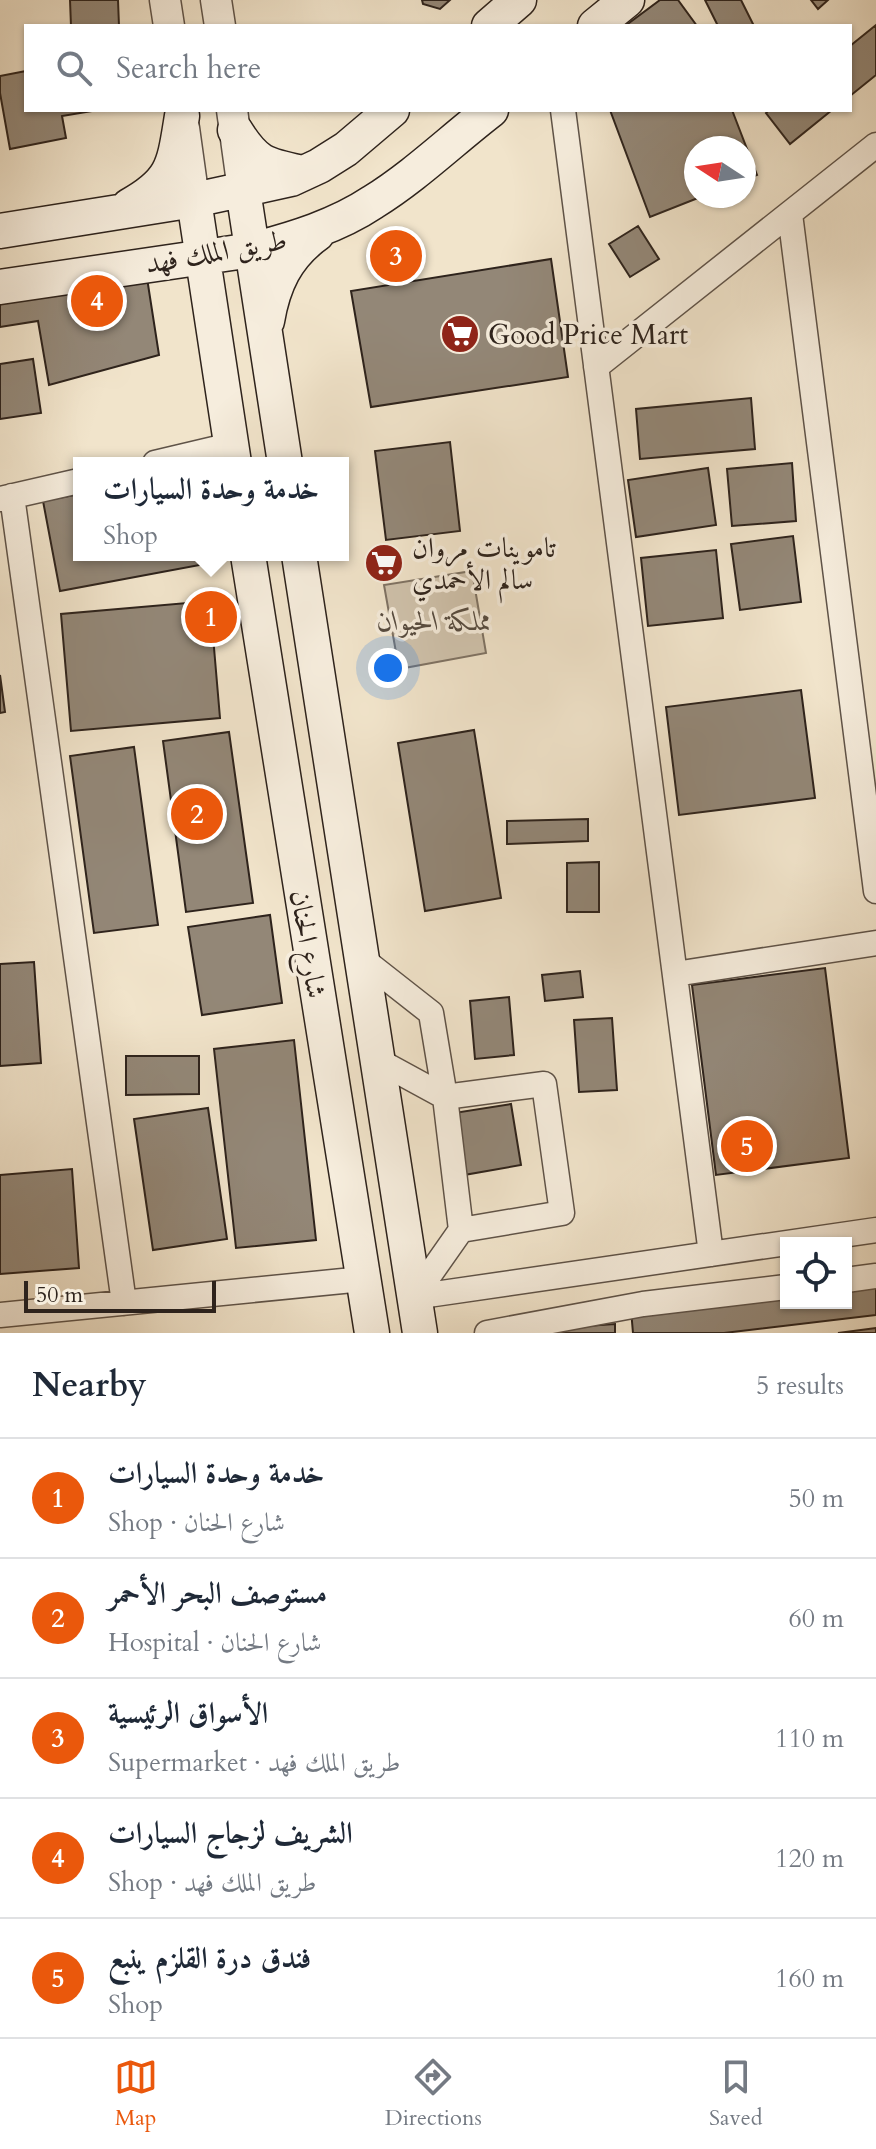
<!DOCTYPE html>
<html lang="en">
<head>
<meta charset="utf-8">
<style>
  :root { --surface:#fff; --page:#f2f2f3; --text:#1f2937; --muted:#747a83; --line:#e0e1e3; --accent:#ea580c }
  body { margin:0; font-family:Cardo,Amiri,serif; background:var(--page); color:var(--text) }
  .controls { position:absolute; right:24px; bottom:24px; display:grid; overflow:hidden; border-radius:0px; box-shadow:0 2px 6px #0004 }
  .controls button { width:72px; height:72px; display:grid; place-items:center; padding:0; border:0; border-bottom:2px solid var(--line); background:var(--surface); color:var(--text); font:40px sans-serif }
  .compass { position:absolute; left:684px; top:136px; width:72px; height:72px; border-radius:50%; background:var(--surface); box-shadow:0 2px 6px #0004; rotate:282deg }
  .scale { position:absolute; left:24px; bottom:20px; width:192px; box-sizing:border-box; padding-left:8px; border:4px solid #2e231c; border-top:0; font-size:22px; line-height:28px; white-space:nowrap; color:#2e231c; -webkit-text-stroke:6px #f6eddd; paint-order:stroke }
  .you { position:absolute; left:388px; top:668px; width:28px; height:28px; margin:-20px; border:6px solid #fff; border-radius:50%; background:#1a73e8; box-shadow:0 0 0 12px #1a73e833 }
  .badge { display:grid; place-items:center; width:52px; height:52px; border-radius:50%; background:var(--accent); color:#fff; font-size:26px; font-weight:700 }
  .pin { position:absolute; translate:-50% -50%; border:4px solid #fff; box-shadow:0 2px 8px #0006 }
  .popup { position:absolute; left:73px; top:457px; width:276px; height:104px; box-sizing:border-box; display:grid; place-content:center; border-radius:0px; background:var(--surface); filter:drop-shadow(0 2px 6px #0005); font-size:26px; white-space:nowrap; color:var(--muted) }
  .popup b { font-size:30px; color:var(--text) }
  .popup::after { content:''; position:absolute; left:50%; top:100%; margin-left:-16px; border:16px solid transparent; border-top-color:var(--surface) }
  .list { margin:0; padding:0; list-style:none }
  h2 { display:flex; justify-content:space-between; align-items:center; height:104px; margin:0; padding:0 32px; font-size:34px }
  h2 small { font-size:26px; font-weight:400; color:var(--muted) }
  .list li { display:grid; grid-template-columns:52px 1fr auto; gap:24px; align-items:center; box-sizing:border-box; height:120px; padding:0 32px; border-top:2px solid var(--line) }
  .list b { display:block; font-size:30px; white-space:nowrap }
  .list p { margin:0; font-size:26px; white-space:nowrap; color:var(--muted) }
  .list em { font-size:26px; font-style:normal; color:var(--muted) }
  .icon { flex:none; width:44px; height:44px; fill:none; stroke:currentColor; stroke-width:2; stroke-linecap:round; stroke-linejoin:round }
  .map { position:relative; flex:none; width:876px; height:1333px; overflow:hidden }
  .search { position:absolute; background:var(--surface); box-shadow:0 2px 6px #0004; left:24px; right:24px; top:24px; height:88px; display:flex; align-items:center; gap:20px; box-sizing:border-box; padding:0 28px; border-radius:0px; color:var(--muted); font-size:30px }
  .sheet { height:704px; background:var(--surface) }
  nav { display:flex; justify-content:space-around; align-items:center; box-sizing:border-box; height:112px; border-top:2px solid var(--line); background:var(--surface); font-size:22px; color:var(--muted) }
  nav a { display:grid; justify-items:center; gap:4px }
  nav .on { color:var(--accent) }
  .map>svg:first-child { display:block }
  .green { fill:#d0c3ad; stroke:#7f7364; stroke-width:2 }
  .building { fill:#938777; stroke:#2e231c; stroke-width:2 }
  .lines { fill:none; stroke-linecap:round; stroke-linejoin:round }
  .minor-casing { stroke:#5f5348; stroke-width:27 }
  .tertiary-casing { stroke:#5f5348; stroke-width:33 }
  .secondary-casing { stroke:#2e231c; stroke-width:37 }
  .minor { stroke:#f6eddd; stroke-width:24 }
  .tertiary { stroke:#f6eddd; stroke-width:30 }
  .secondary { stroke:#f6eddd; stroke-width:34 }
  .labels { text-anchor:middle; stroke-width:7; stroke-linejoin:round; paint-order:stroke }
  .street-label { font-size:28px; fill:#2e231c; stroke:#f6eddd }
  .poi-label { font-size:28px; fill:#2e231c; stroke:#f6eddd; text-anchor:start }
  .park-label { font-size:28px; font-style:italic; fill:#564b40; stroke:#f6eddd }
</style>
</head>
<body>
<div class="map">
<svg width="876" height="1333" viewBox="0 0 876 1333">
  <rect width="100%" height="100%" fill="#f1e4cb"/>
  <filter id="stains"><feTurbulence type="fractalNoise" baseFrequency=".0025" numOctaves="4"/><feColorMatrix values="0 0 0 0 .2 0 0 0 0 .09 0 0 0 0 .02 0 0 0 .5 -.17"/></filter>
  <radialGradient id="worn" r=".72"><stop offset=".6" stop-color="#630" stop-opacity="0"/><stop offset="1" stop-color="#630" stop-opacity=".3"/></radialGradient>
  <path class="green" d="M 472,571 L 486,653 L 399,669 L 384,585 Z"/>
  <path class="building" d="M 70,0 L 118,0 L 119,26 L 71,26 Z
    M 422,0 L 450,0 L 440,9 L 423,4 Z
    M 660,0 L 678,0 L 697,26 L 625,26 Z
    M 705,0 L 741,0 L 754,26 L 718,26 Z
    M 811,0 L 828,0 L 818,9 Z
    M 876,25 L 876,75 L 850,96 L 850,46 Z
    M 26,71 L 26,110 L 92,111 L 62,116 L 66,138 L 10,149 L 0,93 L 0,76 Z
    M 610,110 L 732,110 L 757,175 L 744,180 L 744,148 L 696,148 L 696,196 L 703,196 L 650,217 Z
    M 769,110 L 832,110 L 790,144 L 766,113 Z
    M 638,226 L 659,259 L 630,277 L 609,244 Z
    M 551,259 L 568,377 L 371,407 L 351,291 Z
    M 147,278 L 159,355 L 49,385 L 38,321 L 0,327 L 0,293 Z
    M 33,359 L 41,413 L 0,419 L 0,364 Z
    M 751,398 L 755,449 L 640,459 L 636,409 Z
    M 450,442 L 460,531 L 386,540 L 375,451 Z
    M 792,463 L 796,521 L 732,526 L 727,469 Z
    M 708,468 L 716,525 L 636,537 L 628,480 Z
    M 79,494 L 79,555 L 203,555 L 205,564 L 60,591 L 43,501 Z
    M 793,536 L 801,602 L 740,610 L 731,544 Z
    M 716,550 L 723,618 L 648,626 L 641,558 Z
    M 210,601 L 220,718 L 71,731 L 61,614 Z
    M 0,675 L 5,712 L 0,713 Z
    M 801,690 L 815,798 L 679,815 L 666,707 Z
    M 474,730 L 501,898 L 425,911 L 398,743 Z
    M 229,732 L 253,903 L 186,912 L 163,741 Z
    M 134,747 L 158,925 L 94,933 L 70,756 Z
    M 588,819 L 588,841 L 507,844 L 507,821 Z
    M 599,862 L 599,912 L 567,912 L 567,863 Z
    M 270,915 L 282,1003 L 202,1015 L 188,927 Z
    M 34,962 L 41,1063 L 0,1066 L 0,964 Z
    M 825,968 L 849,1158 L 716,1175 L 692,985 Z
    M 580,971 L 583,997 L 545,1001 L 542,975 Z
    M 509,997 L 514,1055 L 475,1059 L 470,1001 Z
    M 612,1018 L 617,1090 L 579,1092 L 574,1020 Z
    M 294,1040 L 316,1240 L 236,1248 L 214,1049 Z
    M 126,1056 L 199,1056 L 199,1094 L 126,1095 Z
    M 511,1104 L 521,1165 L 464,1175 L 454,1113 Z
    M 208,1108 L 227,1239 L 153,1250 L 134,1119 Z
    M 72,1169 L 79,1268 L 0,1274 L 0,1175 Z
    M 876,1282 L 876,1315 L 724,1333 L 633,1333 L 631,1310 L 786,1292 L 786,1303 L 846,1303 L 846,1285 Z
    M 615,1324 L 615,1333 L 529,1333 L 528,1330 Z
    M 876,1328 L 876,1333 L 838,1333 Z"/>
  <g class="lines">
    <defs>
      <path id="minor" d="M 563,110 L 711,1254
        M 790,214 L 876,891
        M 596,367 L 876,145
        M 155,463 L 231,445
        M 12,496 L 124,1303
        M 0,499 L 79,481
        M 361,958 L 431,1013 L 445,1097 L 461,1230 L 414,1297
        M 675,974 L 876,943
        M 377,1060 L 445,1097 L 544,1084 L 562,1213 L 461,1230
        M 846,1280 L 876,1276
        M 414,1297 L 876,1230
        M 0,1315 L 363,1279
        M 487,1333 L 643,1304 L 786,1287"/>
      <path id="tertiary" d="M 165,0 L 169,26
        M 216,0 L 220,26
        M 232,110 L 243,190
        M 184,128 L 194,200"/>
      <path id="secondary" d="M 489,26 L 519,0
        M 595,26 L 627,0
        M 235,130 C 256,164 265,165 303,173
        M 243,190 L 285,463
        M 194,200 L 234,463
        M 129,206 C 174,181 174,165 182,116
        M 0,231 L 194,200 L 291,179 L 319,166 L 346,149 L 392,110
        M 0,287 L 252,250 C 294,239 337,226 373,202 C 415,176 452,140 491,110
        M 267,321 C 273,285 286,256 317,234
        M 248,555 L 372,1333
        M 299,555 L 420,1333"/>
    </defs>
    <use href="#minor" class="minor-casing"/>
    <use href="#tertiary" class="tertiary-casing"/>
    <use href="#secondary" class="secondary-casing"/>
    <use href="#minor" class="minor"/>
    <use href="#tertiary" class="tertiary"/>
    <use href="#secondary" class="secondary"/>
  </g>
  <defs>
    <symbol id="supermarket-disc" viewBox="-11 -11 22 22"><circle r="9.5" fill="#8f2418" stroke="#f6eddd"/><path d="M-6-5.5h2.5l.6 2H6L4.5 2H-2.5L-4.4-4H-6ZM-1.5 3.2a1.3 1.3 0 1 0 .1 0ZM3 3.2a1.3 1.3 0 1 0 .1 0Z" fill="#fff"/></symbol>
  </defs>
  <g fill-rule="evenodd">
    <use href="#supermarket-disc" x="438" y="312" width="44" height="44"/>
    <use href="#supermarket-disc" x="362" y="541" width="44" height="44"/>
  </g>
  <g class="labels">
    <g class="street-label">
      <text transform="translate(216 251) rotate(-10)" y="10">طريق الملك فهد</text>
      <text transform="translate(309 944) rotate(81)" y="10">شارع الحنان</text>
    </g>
    <g class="poi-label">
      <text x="488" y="344">Good Price Mart</text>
      <text x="412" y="557">تاموينات مروان<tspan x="412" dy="32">سالم الأحمدي</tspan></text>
    </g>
    <g class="park-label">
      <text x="435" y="630">مملكة الحيوان</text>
    </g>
  </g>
  <rect width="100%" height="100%" filter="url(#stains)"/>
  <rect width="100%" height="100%" fill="url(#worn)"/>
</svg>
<div class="controls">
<button><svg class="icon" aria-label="locate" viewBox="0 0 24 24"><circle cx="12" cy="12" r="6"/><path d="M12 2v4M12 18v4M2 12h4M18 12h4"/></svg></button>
</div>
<svg class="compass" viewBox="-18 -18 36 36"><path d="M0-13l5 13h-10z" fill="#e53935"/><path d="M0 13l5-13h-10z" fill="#747a83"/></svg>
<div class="scale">50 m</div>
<div class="you"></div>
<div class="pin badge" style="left:211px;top:617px">1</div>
<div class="popup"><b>خدمة وحدة السيارات</b>Shop</div>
<div class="pin badge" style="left:197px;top:814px">2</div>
<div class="pin badge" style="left:396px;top:256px">3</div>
<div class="pin badge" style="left:97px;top:301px">4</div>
<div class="pin badge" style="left:747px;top:1146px">5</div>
<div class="search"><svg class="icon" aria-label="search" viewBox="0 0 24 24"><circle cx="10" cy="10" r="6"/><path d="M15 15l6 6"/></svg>Search here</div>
</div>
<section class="sheet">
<h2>Nearby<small>5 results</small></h2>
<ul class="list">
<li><span class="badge">1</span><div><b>خدمة وحدة السيارات</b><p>Shop · شارع الحنان</p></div><em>50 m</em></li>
<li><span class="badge">2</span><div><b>مستوصف البحر الأحمر</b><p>Hospital · شارع الحنان</p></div><em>60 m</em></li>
<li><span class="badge">3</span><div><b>الأسواق الرئيسية</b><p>Supermarket · طريق الملك فهد</p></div><em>110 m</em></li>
<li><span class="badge">4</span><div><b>الشريف لزجاج السيارات</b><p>Shop · طريق الملك فهد</p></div><em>120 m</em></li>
<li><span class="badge">5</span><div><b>فندق درة القلزم ينبع</b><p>Shop</p></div><em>160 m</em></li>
</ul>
</section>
<nav>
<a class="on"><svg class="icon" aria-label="map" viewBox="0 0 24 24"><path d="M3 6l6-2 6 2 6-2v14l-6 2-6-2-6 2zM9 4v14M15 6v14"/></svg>Map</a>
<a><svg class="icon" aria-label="directions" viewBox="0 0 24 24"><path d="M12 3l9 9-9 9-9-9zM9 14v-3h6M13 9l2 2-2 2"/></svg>Directions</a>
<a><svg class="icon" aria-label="saved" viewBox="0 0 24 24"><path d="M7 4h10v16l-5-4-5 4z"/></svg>Saved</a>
</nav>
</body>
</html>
